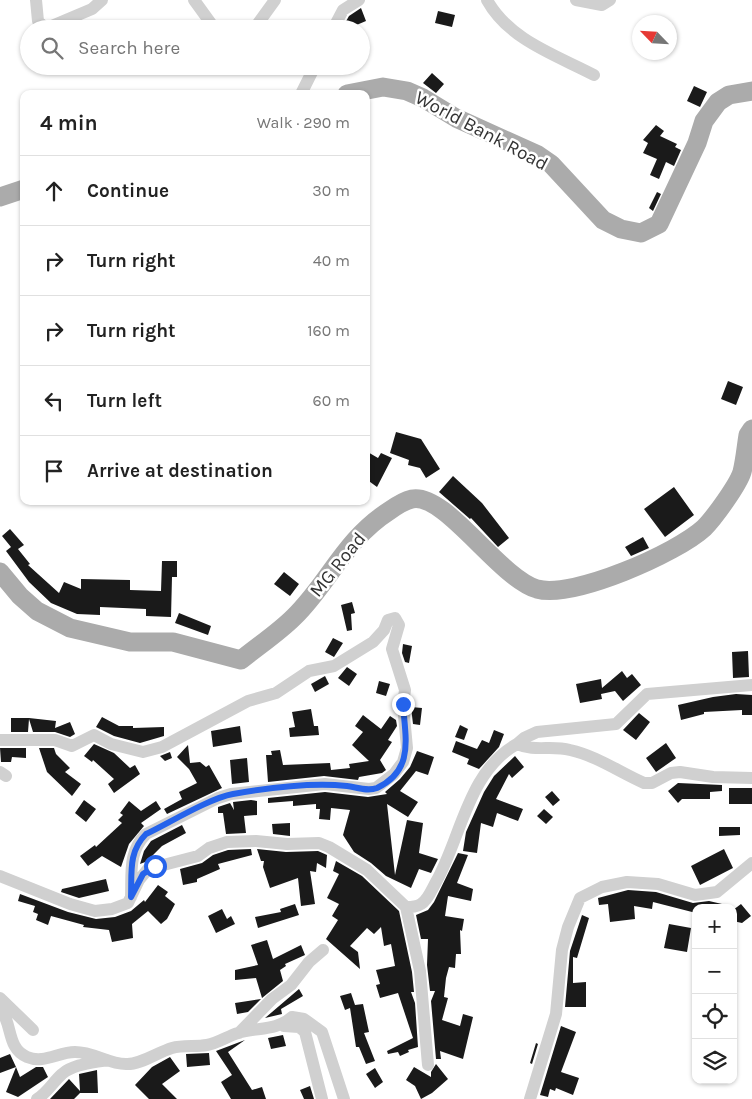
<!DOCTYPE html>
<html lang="en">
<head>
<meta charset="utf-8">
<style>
  :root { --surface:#fff; --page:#f6f6f6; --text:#222; --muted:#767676; --line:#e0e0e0 }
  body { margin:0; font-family:Karla,sans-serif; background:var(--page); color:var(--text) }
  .controls { position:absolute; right:15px; bottom:15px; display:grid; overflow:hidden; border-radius:10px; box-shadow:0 1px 4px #0004 }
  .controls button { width:45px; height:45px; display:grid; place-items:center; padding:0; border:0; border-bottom:1px solid var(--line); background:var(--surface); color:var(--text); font:25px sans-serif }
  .compass { position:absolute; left:632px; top:15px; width:45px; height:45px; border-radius:50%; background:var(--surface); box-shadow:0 1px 4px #0004; rotate:295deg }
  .stop { position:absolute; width:15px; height:15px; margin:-11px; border:4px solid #2563eb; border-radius:50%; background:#fff }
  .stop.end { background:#2563eb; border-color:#fff; box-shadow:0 1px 5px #0008 }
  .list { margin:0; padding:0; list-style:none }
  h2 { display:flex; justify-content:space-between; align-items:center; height:65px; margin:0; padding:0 20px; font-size:21px }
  h2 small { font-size:16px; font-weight:400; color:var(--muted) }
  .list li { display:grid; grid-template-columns:32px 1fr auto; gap:15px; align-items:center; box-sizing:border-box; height:70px; padding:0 20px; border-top:1px solid var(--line) }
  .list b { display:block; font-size:19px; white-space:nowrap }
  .list em { font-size:16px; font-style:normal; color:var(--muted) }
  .icon { flex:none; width:28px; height:28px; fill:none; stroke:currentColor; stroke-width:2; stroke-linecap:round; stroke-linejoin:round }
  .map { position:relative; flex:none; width:752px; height:1099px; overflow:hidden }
  .search { position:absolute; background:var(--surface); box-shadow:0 1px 4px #0004; left:20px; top:20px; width:350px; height:55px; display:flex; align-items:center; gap:12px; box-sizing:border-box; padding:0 18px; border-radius:28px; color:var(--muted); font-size:19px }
  .panel { position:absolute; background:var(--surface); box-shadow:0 1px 4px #0004; left:20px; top:90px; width:350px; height:415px; border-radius:10px }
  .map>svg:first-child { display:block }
  .building { fill:#1a1a1a }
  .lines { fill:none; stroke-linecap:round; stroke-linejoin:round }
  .minor { stroke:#d0d0d0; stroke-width:12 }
  .primary { stroke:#ababab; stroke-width:19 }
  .route { stroke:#2563eb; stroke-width:6 }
  .labels { text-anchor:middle; stroke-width:5; stroke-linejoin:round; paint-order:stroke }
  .street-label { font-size:19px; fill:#333; stroke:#fff }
</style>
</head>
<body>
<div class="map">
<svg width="752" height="1099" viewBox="0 0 752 1099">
  <rect width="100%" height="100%" fill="#fff"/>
  <path class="building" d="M 361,8 L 366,21 L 347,29 L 345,23 L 349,16 Z
    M 438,11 L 455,15 L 452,27 L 435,23 Z
    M 432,73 L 444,84 L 436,93 L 423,83 Z
    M 694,86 L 707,92 L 700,107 L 687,101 Z
    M 656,125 L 664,131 L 660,136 L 677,144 L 675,147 L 681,150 L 674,166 L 666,162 L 659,179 L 650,175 L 657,159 L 643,153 L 648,143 L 643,140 Z
    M 657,192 L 661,194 L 653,211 L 649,208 Z
    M 728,381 L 743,387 L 736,405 L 721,399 Z
    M 396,432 L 421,439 L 440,469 L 426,478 L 420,468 L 408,465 L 409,460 L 390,453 Z
    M 366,451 L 378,458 L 381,453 L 392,458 L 377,487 L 366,479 Z
    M 453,476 L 482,503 L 509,538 L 498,547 L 471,518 L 470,519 L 439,492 Z
    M 674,487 L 694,515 L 665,537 L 644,509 Z
    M 10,529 L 24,545 L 18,549 L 30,564 L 28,565 L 59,593 L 64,582 L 81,589 L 81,579 L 130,580 L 130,590 L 161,591 L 162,561 L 177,561 L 177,577 L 172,577 L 171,617 L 146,616 L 146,609 L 100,607 L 100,615 L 77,614 L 51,603 L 29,582 L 6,551 L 11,547 L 2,536 Z
    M 643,537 L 649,548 L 631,556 L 625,547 Z
    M 284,572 L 299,584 L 290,596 L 274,584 Z
    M 352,602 L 355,613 L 351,614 L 352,630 L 347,631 L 341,605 Z
    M 179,613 L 211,626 L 208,635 L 175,623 Z
    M 333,638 L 343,643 L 334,657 L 325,652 Z
    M 403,644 L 412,646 L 409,663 L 405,662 L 402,653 Z
    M 748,651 L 749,677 L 733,678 L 732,652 Z
    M 347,667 L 357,674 L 349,686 L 338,678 Z
    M 622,671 L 627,678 L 632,674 L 641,685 L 623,701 L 615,691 L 601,694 L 602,699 L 580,703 L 576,684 L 601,679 L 602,688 Z
    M 325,676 L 329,684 L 315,692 L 311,684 Z
    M 379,681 L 390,684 L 386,696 L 376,693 Z
    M 736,694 L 752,695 L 752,715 L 742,715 L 742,710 L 704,712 L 704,714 L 681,720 L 678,705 L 713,697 Z
    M 411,707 L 422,708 L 420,725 L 413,724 Z
    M 311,709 L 314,726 L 318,726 L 319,735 L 290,737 L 289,728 L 295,727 L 292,712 Z
    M 639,713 L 650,722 L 636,740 L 623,730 Z
    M 363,715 L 381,729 L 390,716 L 396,720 L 397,726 L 388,740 L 392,742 L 380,760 L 386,770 L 382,773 L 359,777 L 358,780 L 324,776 L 268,782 L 266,755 L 272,755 L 271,751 L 280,750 L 283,765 L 330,763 L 331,770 L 350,768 L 349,764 L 369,761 L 352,745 L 363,732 L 355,726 Z
    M 102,717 L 119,726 L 133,726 L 133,728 L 164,727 L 164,736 L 140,743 L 114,736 L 96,727 Z
    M 11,718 L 29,718 L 56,721 L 55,728 L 70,722 L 75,734 L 70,737 L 55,732 L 33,732 L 29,719 L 28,732 L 11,732 Z
    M 460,725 L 468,729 L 464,740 L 455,737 Z
    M 240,726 L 242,742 L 213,747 L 211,731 Z
    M 494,730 L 504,734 L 499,747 L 479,769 L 467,764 L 469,759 L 452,752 L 456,741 L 477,749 L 482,740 L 489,743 Z
    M 666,743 L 676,758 L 656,772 L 646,758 Z
    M 94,744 L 114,753 L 130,768 L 135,765 L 140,774 L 114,793 L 108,784 L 114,779 L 93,760 L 92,762 L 84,756 Z
    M 188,745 L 190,763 L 200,762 L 206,767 L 209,765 L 222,788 L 167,814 L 164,809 L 182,799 L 179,792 L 197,783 L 189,769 L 177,757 Z
    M 0,748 L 26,748 L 26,758 L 12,757 L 11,762 L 1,762 Z
    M 39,748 L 54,748 L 56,754 L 70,768 L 65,772 L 81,784 L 72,796 L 47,772 Z
    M 417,751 L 434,757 L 428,775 L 416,771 L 400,791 L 418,802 L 408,817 L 387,804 L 395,875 L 407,820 L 423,823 L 419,853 L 438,859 L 431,873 L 419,869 L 411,888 L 386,876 L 371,863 L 354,852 L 343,835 L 350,810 L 331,808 L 330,820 L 319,819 L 320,809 L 316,809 L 316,804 L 293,806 L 293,801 L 268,803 L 268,798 L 325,792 L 368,797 L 387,794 L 385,792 L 400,779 L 410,767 Z
    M 170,752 L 172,758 L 165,761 L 160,756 Z
    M 515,756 L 524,767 L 512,778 L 509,774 L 496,799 L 523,809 L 518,821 L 497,813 L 493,827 L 481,823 L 477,853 L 463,851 L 466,832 L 484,792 L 494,776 Z
    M 247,758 L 249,782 L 232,784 L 230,760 Z
    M 678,783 L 722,785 L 722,791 L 710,792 L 710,799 L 682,799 L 678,803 L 668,791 Z
    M 729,788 L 752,788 L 752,804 L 729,804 Z
    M 552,791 L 560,800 L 553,806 L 545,797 Z
    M 84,800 L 96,809 L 86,822 L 75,813 Z
    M 251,800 L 257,801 L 257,815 L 244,816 L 246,833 L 226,834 L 223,813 L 218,813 L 218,807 L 230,803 L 234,810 L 233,802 Z
    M 129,801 L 141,811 L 156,801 L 161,809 L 141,823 L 144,826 L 129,844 L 121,867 L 102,856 L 88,866 L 80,856 L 95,845 L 96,847 L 122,823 L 118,820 L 123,815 L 120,813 Z
    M 544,809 L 553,817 L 546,824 L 537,816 Z
    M 290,823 L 290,836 L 273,834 L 272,824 Z
    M 182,825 L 186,833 L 162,846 L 151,857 L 153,859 L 140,864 L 144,851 L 151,841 Z
    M 719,827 L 740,827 L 740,835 L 719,836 Z
    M 251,849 L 252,855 L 218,864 L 220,869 L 197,879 L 197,882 L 183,885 L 180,869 L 202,863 L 213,855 L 228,850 Z
    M 257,849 L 286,852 L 318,851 L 327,855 L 326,868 L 317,863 L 316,872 L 310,871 L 315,904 L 301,906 L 298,878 L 270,888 L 263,867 L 264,861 L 261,861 Z
    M 724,849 L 733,868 L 700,885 L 691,866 Z
    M 458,853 L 468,855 L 457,883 L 473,889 L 471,901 L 448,896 L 445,916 L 464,919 L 462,931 L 460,930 L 461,954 L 456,954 L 455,968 L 449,967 L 446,978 L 444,997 L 448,998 L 442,1020 L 460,1026 L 463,1014 L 473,1017 L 463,1059 L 440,1051 L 441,1059 L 436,1059 L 431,1001 L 435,991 L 430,991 L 427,965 L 428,939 L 421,939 L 416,915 L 428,910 L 434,902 Z
    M 336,861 L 362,876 L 399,911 L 412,972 L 414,992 L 411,992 L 415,1003 L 418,1047 L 408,1050 L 409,1052 L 400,1056 L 398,1052 L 388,1054 L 387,1051 L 413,1038 L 398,993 L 380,998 L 376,985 L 380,984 L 376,970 L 395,966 L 391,944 L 384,946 L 381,927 L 374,934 L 367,928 L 350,946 L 358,952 L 360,969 L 326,939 L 338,920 L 332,916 L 339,904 L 327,898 L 339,874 L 333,871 Z
    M 106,879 L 109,891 L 79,898 L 61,892 L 62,889 Z
    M 158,885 L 168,892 L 165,896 L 175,904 L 167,919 L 161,924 L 148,911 L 132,924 L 133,938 L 112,942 L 109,930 L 83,927 L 84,925 L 51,916 L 48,925 L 36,920 L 38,914 L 33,912 L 35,906 L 18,901 L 20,894 L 68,912 L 96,919 L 115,917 L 131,911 L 144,900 L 145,902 Z
    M 628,890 L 656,892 L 693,903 L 709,901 L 722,904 L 721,908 L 696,908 L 696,913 L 653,902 L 652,909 L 634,906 L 635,919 L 610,922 L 608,904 L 599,905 L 598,898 Z
    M 295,904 L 299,915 L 258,928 L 255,917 L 281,912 L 280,909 Z
    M 741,904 L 751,916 L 742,923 L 733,921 L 733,910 Z
    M 222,909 L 227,919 L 231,916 L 235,924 L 216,933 L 208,916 Z
    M 582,915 L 589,918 L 577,958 L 573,957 L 573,983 L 586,982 L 586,1007 L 565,1007 L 570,951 Z
    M 669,924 L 691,928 L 687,952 L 664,948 Z
    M 267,940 L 273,959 L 301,945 L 305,955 L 285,964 L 286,966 L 280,970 L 283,981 L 262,998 L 256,978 L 235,980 L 235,970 L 258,965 L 251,945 Z
    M 299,989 L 303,996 L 281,1009 L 282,1014 L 265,1018 Z
    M 351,993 L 355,1005 L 363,1004 L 369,1032 L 364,1033 L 375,1061 L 366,1064 L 359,1047 L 356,1047 L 350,1008 L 345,1010 L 340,996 Z
    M 261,999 L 248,1012 L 237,1014 L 235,1003 Z
    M 561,1026 L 576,1032 L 561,1072 L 579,1078 L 573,1095 L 556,1088 L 555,1091 L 550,1089 L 548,1097 L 540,1095 Z
    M 283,1035 L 286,1046 L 271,1049 L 268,1038 Z
    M 245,1040 L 228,1052 L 252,1090 L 262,1087 L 266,1099 L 231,1099 L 221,1082 L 232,1075 L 216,1051 Z
    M 536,1043 L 538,1044 L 532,1064 L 530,1063 Z
    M 209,1053 L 210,1065 L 187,1067 L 186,1054 Z
    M 10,1054 L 16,1067 L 0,1073 L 0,1058 Z
    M 170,1057 L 180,1071 L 162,1084 L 177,1099 L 149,1099 L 135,1085 L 152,1067 Z
    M 436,1064 L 448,1079 L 432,1093 L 421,1099 L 415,1086 L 406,1080 L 414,1067 L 431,1077 L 431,1072 Z
    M 16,1067 L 20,1077 L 36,1067 L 43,1067 L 48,1077 L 18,1097 L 6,1092 Z
    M 375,1068 L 383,1082 L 375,1088 L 366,1074 Z
    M 97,1070 L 98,1093 L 80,1093 L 74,1099 L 50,1099 L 69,1079 L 80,1091 L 79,1074 Z
    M 310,1086 L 314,1099 L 304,1099 L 300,1090 Z"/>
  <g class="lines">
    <path class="minor" d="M 36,0 L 38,21 L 44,27 L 47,28 L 92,9 L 102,0
      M 194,0 L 215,29
      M 487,0 C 509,40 556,55 594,75
      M 576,0 L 602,5 L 610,0
      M 254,29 L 275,0
      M 333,29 L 343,10 L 359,0
      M 301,94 L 315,66
      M 0,740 L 55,740 L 72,746 L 94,735 L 111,744 L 143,752 L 162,747 L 248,701 L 276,693 L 309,671 L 334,666 L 373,642 L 384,630 L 388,620 L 395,618 L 399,625 L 392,649 L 405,690 L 403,705 L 407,748 L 403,762 L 394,774 L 376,788 L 369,789 L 325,784 L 231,794 L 218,798 L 146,834 C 128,852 132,873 131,897
      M 517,744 L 524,738 L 537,732 L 616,724 L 647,694 L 752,685
      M 0,772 L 6,776
      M 0,876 L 70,904 L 95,911 L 112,909 L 128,903 L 139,880 L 148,869 L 198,856 L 209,848 L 227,842 L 256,841 L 287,844 L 319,843 L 329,847 L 367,870 L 406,907 C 412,907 417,907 421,904 C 428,900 432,889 436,882 C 461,838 468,771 517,744 C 535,752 551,745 570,750 C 597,756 619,772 644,783 L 652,783 L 671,773 L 680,772 L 713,777 L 752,778
      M 406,907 L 420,971 L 428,1065
      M 0,998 L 33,1030
      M 0,1009 C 13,1023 6,1048 27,1057 C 44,1064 58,1052 75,1052 C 94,1052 108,1064 126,1064 C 140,1065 158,1052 172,1048 C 183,1045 196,1047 207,1045 C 218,1043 228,1036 238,1033 C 258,1027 276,1031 292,1017 L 304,1019 L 322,1032 L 344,1099
      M 284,1026 L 299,1027 L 305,1032 L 322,1099
      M 239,1033 L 272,999 L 291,985 L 309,962 L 323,950
      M 37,1099 C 48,1092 53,1082 62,1074 C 74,1064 92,1063 107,1060
      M 530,1099 L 556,1014 L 562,950 L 568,927 L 580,898 L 602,887 L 627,882 L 658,884 L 695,895 L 717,892 L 752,863"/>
    <path class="primary" d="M 347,94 L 383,87 L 407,91 L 423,98 L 456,118 L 538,155 L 551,164 L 603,220 L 621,229 L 641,233 L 659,224 L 697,143 L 704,121 L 718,102 L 729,95 L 752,91
      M 0,197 L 24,189
      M 0,572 L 20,596 L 37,611 L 70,628 L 130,642 L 173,642 L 241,660 C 258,646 278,633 294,617 C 329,583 344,540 389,511 C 396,506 403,501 412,499 C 445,492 498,577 537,589 C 573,599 677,553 704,528 C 714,518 738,485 742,472 C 745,460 746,447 748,435 L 752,429"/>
  </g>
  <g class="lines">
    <path class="route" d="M 155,866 L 143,874 L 131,897 C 132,873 128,852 146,834 C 169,823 210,798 233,794 C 267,788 312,782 347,786 C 356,787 367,792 377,788 C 415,770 405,737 403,704"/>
  </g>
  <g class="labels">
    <g class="street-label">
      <text transform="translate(482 130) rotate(28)" y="7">World Bank Road</text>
      <text transform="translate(337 564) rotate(-51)" y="7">MG Road</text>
    </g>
  </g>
</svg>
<div class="controls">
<button>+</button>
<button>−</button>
<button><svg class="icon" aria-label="locate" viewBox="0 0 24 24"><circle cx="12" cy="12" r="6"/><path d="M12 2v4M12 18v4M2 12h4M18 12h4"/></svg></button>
<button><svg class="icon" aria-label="layers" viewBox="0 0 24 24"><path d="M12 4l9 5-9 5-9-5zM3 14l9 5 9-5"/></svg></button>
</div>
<svg class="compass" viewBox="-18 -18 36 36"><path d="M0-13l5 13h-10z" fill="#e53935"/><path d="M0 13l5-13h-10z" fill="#767676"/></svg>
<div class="stop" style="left:155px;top:866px"></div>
<div class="stop end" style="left:403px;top:704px"></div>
<div class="search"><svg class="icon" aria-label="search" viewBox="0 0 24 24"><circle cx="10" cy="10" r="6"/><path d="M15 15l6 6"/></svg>Search here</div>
<section class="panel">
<h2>4 min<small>Walk · 290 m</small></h2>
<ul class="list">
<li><svg class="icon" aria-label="ahead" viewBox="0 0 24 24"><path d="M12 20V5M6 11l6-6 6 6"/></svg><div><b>Continue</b></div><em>30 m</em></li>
<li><svg class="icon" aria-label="right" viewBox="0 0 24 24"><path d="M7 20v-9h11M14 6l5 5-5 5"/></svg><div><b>Turn right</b></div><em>40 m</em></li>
<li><svg class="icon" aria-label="right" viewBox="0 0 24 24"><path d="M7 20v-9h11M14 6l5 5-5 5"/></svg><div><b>Turn right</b></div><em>160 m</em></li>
<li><svg class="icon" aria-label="left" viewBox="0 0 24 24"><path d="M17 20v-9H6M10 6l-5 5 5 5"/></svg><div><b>Turn left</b></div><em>60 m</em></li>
<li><svg class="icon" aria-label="arrive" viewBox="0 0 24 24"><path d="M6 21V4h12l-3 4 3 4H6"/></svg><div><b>Arrive at destination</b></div></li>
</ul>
</section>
</div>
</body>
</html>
